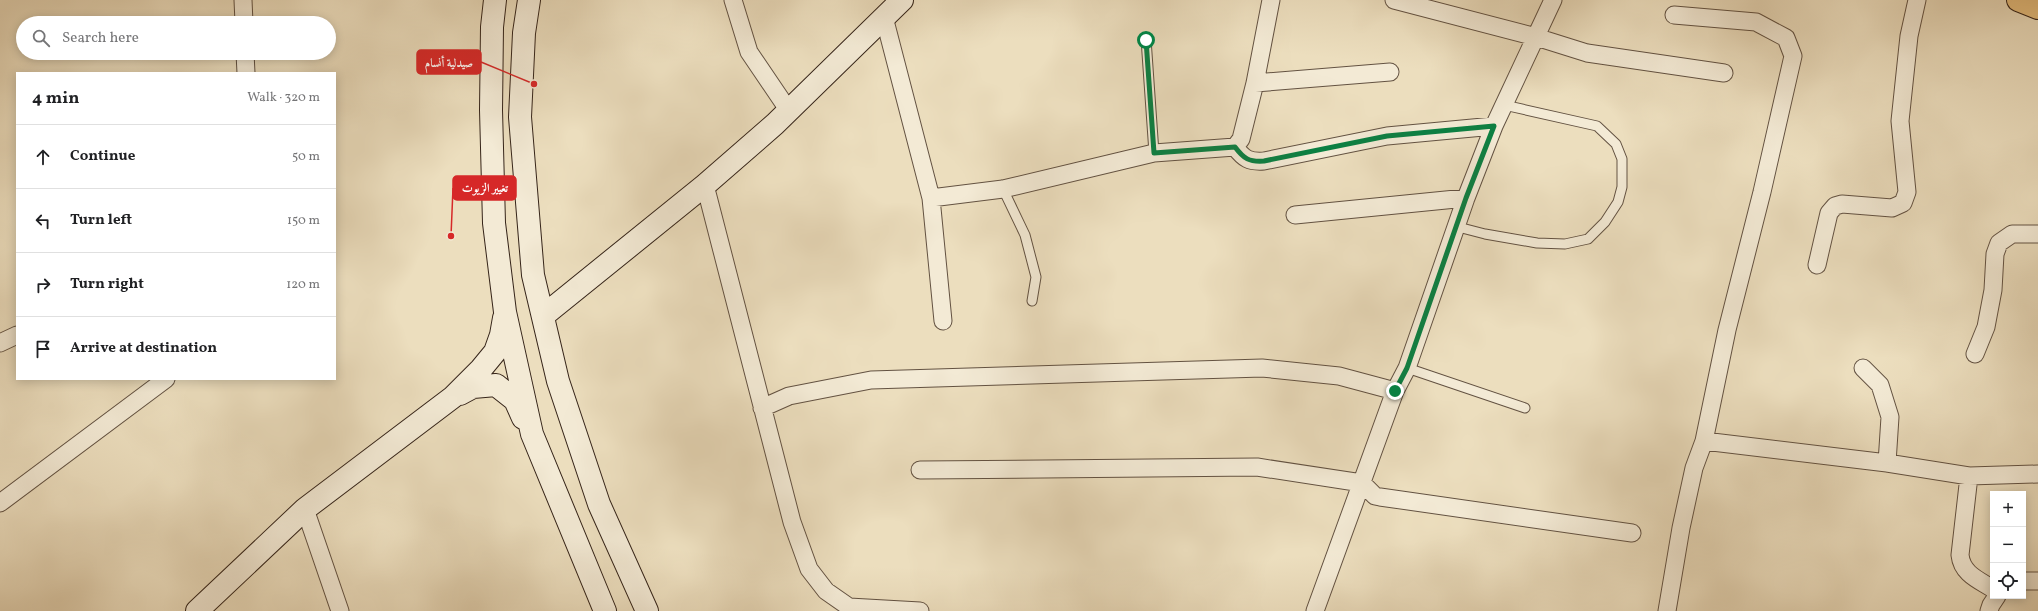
<!DOCTYPE html>
<html lang="en">
<head>
<meta charset="utf-8">
<style>
  :root { --surface:#fff; --page:#f2f2f2; --text:#202124; --muted:#757577; --line:#e0e0e0 }
  body { margin:0; font-family:Vollkorn,Amiri,serif; background:var(--page); color:var(--text) }
  .controls { position:absolute; right:12px; bottom:12px; display:grid; overflow:hidden; border-radius:0px; box-shadow:0 2px 10px #0003 }
  .controls button { width:36px; height:36px; display:grid; place-items:center; padding:0; border:0; border-bottom:1px solid var(--line); background:var(--surface); color:var(--text); font:20px sans-serif }
  .stop { position:absolute; width:12px; height:12px; margin:-9px; border:3px solid #0b8043; border-radius:50%; background:#fff }
  .stop.end { background:#0b8043; border-color:#fff; box-shadow:0 1px 4px #0008 }
  .list { margin:0; padding:0; list-style:none }
  h2 { display:flex; justify-content:space-between; align-items:center; height:52px; margin:0; padding:0 16px; font-size:17px }
  h2 small { font-size:13px; font-weight:400; color:var(--muted) }
  .list li { display:grid; grid-template-columns:26px 1fr auto; gap:12px; align-items:center; box-sizing:border-box; height:64px; padding:0 16px; border-top:1px solid var(--line) }
  .list b { display:block; font-size:15px; white-space:nowrap }
  .list em { font-size:13px; font-style:normal; color:var(--muted) }
  .icon { flex:none; width:22px; height:22px; fill:none; stroke:currentColor; stroke-width:2; stroke-linecap:round; stroke-linejoin:round }
  .map { position:relative; flex:none; width:2038px; height:611px; overflow:hidden }
  .search { position:absolute; background:var(--surface); box-shadow:0 2px 10px #0003; left:16px; top:16px; width:320px; height:44px; display:flex; align-items:center; gap:10px; box-sizing:border-box; padding:0 14px; border-radius:22px; color:var(--muted); font-size:15px }
  .panel { position:absolute; background:var(--surface); box-shadow:0 2px 10px #0003; left:16px; top:72px; width:320px; height:308px; border-radius:0px }
  .map>svg:first-child { display:block }
  .lines { fill:none; stroke-linecap:round; stroke-linejoin:round }
  .lane-casing { stroke:#635242; stroke-width:11 }
  .street-casing { stroke:#635242; stroke-width:19 }
  .secondary-casing { stroke:#352419; stroke-width:24 }
  .primary-casing { stroke:#352419; stroke-width:24 }
  .lane { stroke:#f3ead5; stroke-width:9 }
  .street { stroke:#f3ead5; stroke-width:17 }
  .secondary { stroke:#f3ead5; stroke-width:22 }
  .primary { stroke:#e6bf7f; stroke-width:22 }
  .route { stroke:#0b8043; stroke-width:5 }
  .leader { fill:none; stroke:#d62828; stroke-width:1.5 }
  .callout-dot { fill:#d62828; stroke:#f3ead5; stroke-width:1.5 }
  .callout { fill:#d62828; stroke:#d62828; stroke-width:1.5 }
  .callout-label { font-size:12px; text-anchor:middle; font-weight:bold; fill:#fff }
</style>
</head>
<body>
<div class="map">
<svg width="2038" height="611" viewBox="0 0 2038 611">
  <rect width="100%" height="100%" fill="#ecdebe"/>
  <filter id="stains"><feTurbulence type="fractalNoise" baseFrequency=".005" numOctaves="4"/><feColorMatrix values="0 0 0 0 .2 0 0 0 0 .09 0 0 0 0 .02 0 0 0 .5 -.17"/></filter>
  <radialGradient id="worn" r=".72"><stop offset=".6" stop-color="#630" stop-opacity="0"/><stop offset="1" stop-color="#630" stop-opacity=".3"/></radialGradient>
  <g class="lines">
    <defs>
      <path id="lane" d="M 1146,39 L 1154,153
        M 1003,189 L 1025,235 L 1036,277 L 1032,301
        M 1458,227 L 1485,234 L 1537,243 L 1565,244 L 1588,239 L 1605,222 L 1618,202 L 1622,187 L 1622,159 L 1616,144 L 1597,126 L 1504,105
        M 1407,368 L 1525,408"/>
      <path id="street" d="M 243,0 L 244,23
        M 733,0 L 749,52 L 789,111
        M 1394,0 L 1536,37 L 1587,53 L 1724,73
        M 884,17 L 931,198 L 943,321
        M 245,53 L 246,73
        M 1255,83 L 1390,72
        M 1235,147 C 1244,159 1249,162 1264,161 L 1387,136 L 1494,126
        M 705,185 L 792,522 L 809,569 L 826,591 L 849,607 L 920,611
        M 931,198 L 1003,189 L 1154,153 L 1235,147 L 1241,139 L 1255,83 L 1271,0
        M 1295,215 L 1466,198
        M 1817,265 L 1829,213 L 1835,206 L 1842,204 L 1892,208 L 1903,203 L 1907,192 L 1900,121 L 1909,36 L 1917,0
        M 0,343 L 17,335
        M 1975,354 L 1986,327 L 1993,290 L 1995,254 L 1999,243 L 2012,234 L 2038,234
        M 1863,368 L 1880,385 L 1890,417 L 1887,463
        M 762,408 L 789,396 L 871,380 L 1262,368 L 1339,376 L 1395,391
        M 1704,441 L 1887,463 L 1969,476 L 2038,474
        M 920,470 L 1257,467 L 1362,483 L 1375,496 L 1380,497 L 1632,533
        M 1969,476 L 1960,555 C 1962,574 1979,580 1993,589
        M 0,503 L 166,379
        M 305,509 L 340,611
        M 2023,581 L 2038,581
        M 1315,611 L 1395,391 L 1407,368 L 1466,198 L 1494,126 L 1553,0
        M 1667,611 L 1681,528 L 1694,468 L 1704,441 L 1727,330 L 1762,192 L 1793,56 L 1786,38 L 1756,22 L 1674,15
        M 1989,611 L 1991,605 L 1997,596"/>
      <path id="secondary" d="M 495,0 L 492,27 L 491,110 L 494,223 L 505,312 L 532,434 L 605,611
        M 529,0 L 524,33 L 520,117 L 533,275 L 558,381 L 599,504 L 647,611
        M 543,316 L 705,185 L 775,124 L 902,0
        M 460,394 L 473,387 L 496,385 L 515,400 L 523,418
        M 197,611 L 305,509 L 453,397 L 481,369 L 495,352 L 501,335 L 504,318"/>
      <path id="primary" d="M 2018,0 L 2038,8"/>
    </defs>
    <use href="#lane" class="lane-casing"/>
    <use href="#street" class="street-casing"/>
    <use href="#secondary" class="secondary-casing"/>
    <use href="#primary" class="primary-casing"/>
    <use href="#lane" class="lane"/>
    <use href="#street" class="street"/>
    <use href="#secondary" class="secondary"/>
    <use href="#primary" class="primary"/>
  </g>
  <g class="lines">
    <path class="route" d="M 1146,40 L 1154,153 L 1235,147 C 1244,159 1249,162 1264,161 L 1387,136 L 1494,126 L 1466,198 L 1407,368 L 1395,391"/>
  </g>
  <path class="leader" d="M534 84L481 62M451 236L453 188"/>
  <g class="callout-dot">
    <circle cx="534" cy="84" r="4"/>
    <circle cx="451" cy="236" r="4"/>
  </g>
  <g class="callout">
    <rect x="417" y="50" width="64" height="24" rx="4"/>
    <rect x="453" y="176" width="63" height="24" rx="4"/>
  </g>
  <g class="callout-label">
    <text x="449" y="67">صيدلية أنسام</text>
    <text x="485" y="192">تغيير الزيوت</text>
  </g>
  <rect width="100%" height="100%" filter="url(#stains)"/>
  <rect width="100%" height="100%" fill="url(#worn)"/>
</svg>
<div class="controls">
<button>+</button>
<button>−</button>
<button><svg class="icon" aria-label="locate" viewBox="0 0 24 24"><circle cx="12" cy="12" r="6"/><path d="M12 2v4M12 18v4M2 12h4M18 12h4"/></svg></button>
</div>
<div class="stop" style="left:1146px;top:40px"></div>
<div class="stop end" style="left:1395px;top:391px"></div>
<div class="search"><svg class="icon" aria-label="search" viewBox="0 0 24 24"><circle cx="10" cy="10" r="6"/><path d="M15 15l6 6"/></svg>Search here</div>
<section class="panel">
<h2>4 min<small>Walk · 320 m</small></h2>
<ul class="list">
<li><svg class="icon" aria-label="ahead" viewBox="0 0 24 24"><path d="M12 20V5M6 11l6-6 6 6"/></svg><div><b>Continue</b></div><em>50 m</em></li>
<li><svg class="icon" aria-label="left" viewBox="0 0 24 24"><path d="M17 20v-9H6M10 6l-5 5 5 5"/></svg><div><b>Turn left</b></div><em>150 m</em></li>
<li><svg class="icon" aria-label="right" viewBox="0 0 24 24"><path d="M7 20v-9h11M14 6l5 5-5 5"/></svg><div><b>Turn right</b></div><em>120 m</em></li>
<li><svg class="icon" aria-label="arrive" viewBox="0 0 24 24"><path d="M6 21V4h12l-3 4 3 4H6"/></svg><div><b>Arrive at destination</b></div></li>
</ul>
</section>
</div>
</body>
</html>
